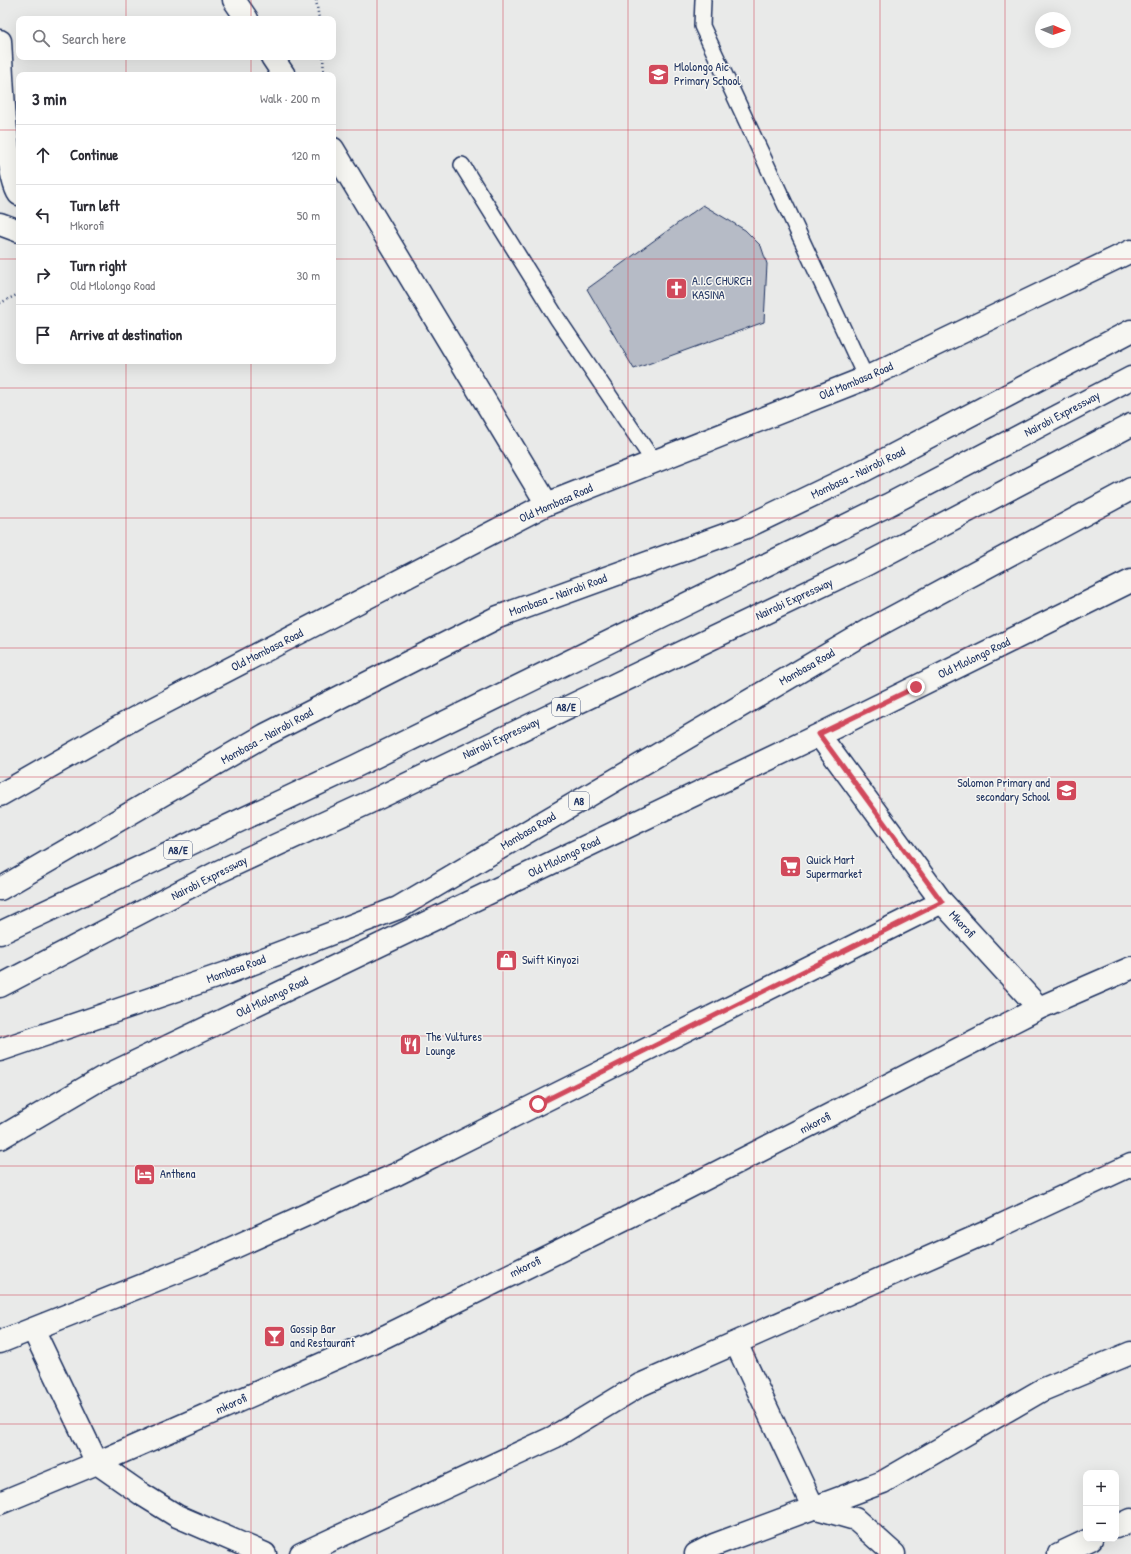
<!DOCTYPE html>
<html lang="en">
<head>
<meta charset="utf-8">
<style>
  :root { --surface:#fff; --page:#f7f7f7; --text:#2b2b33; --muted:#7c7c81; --line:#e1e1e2 }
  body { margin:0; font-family:"Patrick Hand",sans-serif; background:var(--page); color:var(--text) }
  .controls { position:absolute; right:12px; bottom:12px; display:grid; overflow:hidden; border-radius:8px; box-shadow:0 4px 16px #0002 }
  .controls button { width:36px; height:36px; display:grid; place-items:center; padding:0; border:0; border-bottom:1px solid var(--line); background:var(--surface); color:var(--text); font:20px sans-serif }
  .compass { position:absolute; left:1035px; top:12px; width:36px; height:36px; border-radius:50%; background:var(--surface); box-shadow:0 4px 16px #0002; rotate:92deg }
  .stop { position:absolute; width:12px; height:12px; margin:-9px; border:3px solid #d1495b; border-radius:50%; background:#fff }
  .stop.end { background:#d1495b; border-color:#fff; box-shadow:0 1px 4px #0008 }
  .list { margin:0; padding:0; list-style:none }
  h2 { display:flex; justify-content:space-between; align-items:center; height:52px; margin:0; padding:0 16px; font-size:17px }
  h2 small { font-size:13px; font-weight:400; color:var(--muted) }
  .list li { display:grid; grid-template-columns:26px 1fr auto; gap:12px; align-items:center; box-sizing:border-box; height:60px; padding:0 16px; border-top:1px solid var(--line) }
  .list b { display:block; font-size:15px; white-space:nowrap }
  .list p { margin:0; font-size:13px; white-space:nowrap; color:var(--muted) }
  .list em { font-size:13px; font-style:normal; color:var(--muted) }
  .icon { flex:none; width:22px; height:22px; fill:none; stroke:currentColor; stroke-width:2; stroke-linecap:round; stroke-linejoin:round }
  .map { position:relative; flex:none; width:1131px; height:1554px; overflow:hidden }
  .search { position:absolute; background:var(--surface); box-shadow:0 4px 16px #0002; left:16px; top:16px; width:320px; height:44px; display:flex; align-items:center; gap:10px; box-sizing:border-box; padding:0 14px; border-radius:8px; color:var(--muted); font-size:15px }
  .panel { position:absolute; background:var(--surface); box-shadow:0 4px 16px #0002; left:16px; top:72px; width:320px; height:292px; border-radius:8px }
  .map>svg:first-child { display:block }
  .building { fill:#b6bbc6; stroke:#1b2f5e }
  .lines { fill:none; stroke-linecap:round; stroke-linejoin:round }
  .service-casing { stroke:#1b2f5e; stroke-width:18 }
  .minor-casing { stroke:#1b2f5e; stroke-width:25 }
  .tertiary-casing { stroke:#1b2f5e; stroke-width:25 }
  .trunk-casing { stroke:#1b2f5e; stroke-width:25 }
  .motorway-casing { stroke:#1b2f5e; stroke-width:25 }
  .path { stroke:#1b2f5e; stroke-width:2.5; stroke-dasharray:1 3; stroke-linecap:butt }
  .service { stroke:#f6f6f2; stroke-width:15 }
  .minor { stroke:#f6f6f2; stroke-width:22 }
  .tertiary { stroke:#f6f6f2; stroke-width:22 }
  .trunk { stroke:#f6f6f2; stroke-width:22 }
  .motorway { stroke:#f6f6f2; stroke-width:22 }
  .route { stroke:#d1495b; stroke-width:5 }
  .grid { fill:none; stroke:#d1495b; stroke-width:1; stroke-opacity:0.55 }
  .labels { text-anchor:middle; stroke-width:3; stroke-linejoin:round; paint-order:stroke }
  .shield { fill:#f6f6f2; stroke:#5d6b8a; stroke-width:1 }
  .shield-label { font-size:11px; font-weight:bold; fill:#1b2f5e }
  .poi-label { font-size:12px; fill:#1b2f5e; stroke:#f6f6f2; text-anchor:start }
  .street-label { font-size:12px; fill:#1b2f5e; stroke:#f6f6f2 }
</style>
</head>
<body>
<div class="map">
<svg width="1131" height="1554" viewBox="0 0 1131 1554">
  <rect width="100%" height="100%" fill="#e9eae9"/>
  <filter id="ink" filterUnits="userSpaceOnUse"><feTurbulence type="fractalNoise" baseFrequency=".025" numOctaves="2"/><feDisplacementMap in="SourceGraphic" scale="8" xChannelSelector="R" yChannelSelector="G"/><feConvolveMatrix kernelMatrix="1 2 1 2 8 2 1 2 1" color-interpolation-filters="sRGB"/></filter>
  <g filter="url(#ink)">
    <path class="building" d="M 703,205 L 745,230 L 761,246 L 767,264 L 764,322 L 634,369 L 587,289 Z"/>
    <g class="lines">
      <defs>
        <path id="service" d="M 703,0 L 702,26 L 866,378
          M 462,165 L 557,318 L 654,462"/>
        <path id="minor" d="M 234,0 L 247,19
          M 0,41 C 2,69 5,176 19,194
          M 272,57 L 284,75
          M 333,149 L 547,504
          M 0,224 L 19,231
          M 819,735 L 942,902 L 1039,1008
          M 0,1138 L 102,1078 L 819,735 L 1131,581
          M 33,1329 L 97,1463 L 143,1495 L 177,1516 L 265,1554
          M 0,1342 L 199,1263 L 397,1174 L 942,902
          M 736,1343 L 813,1507 L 855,1519 L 894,1554
          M 0,1503 L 97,1463 L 386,1336 L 681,1191 L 1039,1008 L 1131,968
          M 1116,1527 L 1131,1520
          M 301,1554 L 554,1437 L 640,1385 L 987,1232 L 1131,1165
          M 696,1554 L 714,1545 L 883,1482 L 1042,1390 L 1131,1353
          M 1059,1554 L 1091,1539"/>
        <path id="tertiary" d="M 0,795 L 135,718 L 547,504 L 866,378 L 1131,251"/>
        <path id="trunk" d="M 0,889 L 265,735 L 498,617 L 744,528 L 865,470 L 1131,331
          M 0,1050 L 227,973 L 398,908 L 873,628 L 1131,489"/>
        <path id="motorway" d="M 0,933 L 356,766 L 888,505 L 1131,378
          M 0,986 L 218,872 L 372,801 L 867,564 L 1131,425"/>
      </defs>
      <use href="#service" class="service-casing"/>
      <use href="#minor" class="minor-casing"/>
      <use href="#tertiary" class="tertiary-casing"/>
      <use href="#trunk" class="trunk-casing"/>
      <use href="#motorway" class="motorway-casing"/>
      <path class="path" d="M 316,0 L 319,19
        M 323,57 L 324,75
        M 0,303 L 19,294"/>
      <use href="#service" class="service"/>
      <use href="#minor" class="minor"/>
      <use href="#tertiary" class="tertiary"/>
      <use href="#trunk" class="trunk"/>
      <use href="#motorway" class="motorway"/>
    </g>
  </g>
  <g class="lines" filter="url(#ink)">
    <path class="route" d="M 538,1104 L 942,902 L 819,734 L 916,687"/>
  </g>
  <path class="grid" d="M 126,0 L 126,19M 251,0 L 251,19M 377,0 L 377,1554M 503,0 L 503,1554M 628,0 L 628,1554M 754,0 L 754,1554M 880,0 L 880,1554M 1005,0 L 1005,1554M 126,57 L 126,75M 251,57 L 251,75M 0,130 L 19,130M 333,130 L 1131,130M 0,259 L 19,259M 333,259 L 1131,259M 126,361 L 126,1554M 251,361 L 251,1554M 0,388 L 1131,388M 0,518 L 1131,518M 0,648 L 1131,648M 0,777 L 1131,777M 0,906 L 1131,906M 0,1036 L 1131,1036M 0,1166 L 1131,1166M 0,1295 L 1131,1295M 0,1424 L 1131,1424"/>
  <defs>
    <symbol id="school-square" viewBox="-11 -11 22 22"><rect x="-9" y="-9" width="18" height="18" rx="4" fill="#d1495b" stroke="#f6f6f2"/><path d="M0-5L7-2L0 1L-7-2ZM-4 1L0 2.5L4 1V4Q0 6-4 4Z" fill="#fff"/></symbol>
    <symbol id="church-square" viewBox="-11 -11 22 22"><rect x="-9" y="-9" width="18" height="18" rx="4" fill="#d1495b" stroke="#f6f6f2"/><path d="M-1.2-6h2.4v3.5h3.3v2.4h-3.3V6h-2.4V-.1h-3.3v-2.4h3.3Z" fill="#fff"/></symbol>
    <symbol id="supermarket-square" viewBox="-11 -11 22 22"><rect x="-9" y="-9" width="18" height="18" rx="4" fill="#d1495b" stroke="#f6f6f2"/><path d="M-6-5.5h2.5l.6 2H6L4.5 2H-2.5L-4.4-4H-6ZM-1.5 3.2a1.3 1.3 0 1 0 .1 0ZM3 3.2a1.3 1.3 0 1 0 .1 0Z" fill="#fff"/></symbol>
    <symbol id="shop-square" viewBox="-11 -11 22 22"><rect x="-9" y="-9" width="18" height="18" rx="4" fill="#d1495b" stroke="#f6f6f2"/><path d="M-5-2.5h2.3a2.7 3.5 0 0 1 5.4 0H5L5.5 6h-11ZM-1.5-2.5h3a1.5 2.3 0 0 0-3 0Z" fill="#fff"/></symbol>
    <symbol id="restaurant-square" viewBox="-11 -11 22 22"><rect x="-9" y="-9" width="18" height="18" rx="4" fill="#d1495b" stroke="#f6f6f2"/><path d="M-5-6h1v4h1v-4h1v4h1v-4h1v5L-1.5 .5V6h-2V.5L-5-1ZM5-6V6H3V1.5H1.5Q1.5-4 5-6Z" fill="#fff"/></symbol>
    <symbol id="hotel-square" viewBox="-11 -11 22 22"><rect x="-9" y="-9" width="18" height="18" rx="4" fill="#d1495b" stroke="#f6f6f2"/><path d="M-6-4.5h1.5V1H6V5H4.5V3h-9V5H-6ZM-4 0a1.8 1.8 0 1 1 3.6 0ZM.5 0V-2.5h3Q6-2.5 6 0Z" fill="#fff"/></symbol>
    <symbol id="bar-square" viewBox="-11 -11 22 22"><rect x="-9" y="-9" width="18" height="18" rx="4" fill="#d1495b" stroke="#f6f6f2"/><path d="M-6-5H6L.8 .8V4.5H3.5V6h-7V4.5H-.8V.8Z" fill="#fff"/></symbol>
  </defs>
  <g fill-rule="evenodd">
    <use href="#school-square" x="646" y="62" width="25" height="25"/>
    <use href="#church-square" x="664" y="276" width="25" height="25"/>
    <use href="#school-square" x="1054" y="778" width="25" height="25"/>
    <use href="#supermarket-square" x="778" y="854" width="25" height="25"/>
    <use href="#shop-square" x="494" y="948" width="25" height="25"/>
    <use href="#restaurant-square" x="398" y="1032" width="25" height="25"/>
    <use href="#hotel-square" x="132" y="1162" width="25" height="25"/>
    <use href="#bar-square" x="262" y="1324" width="25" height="25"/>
  </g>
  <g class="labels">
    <g class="shield">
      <rect x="552" y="698" width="28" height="18" rx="3"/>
      <rect x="569" y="792" width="20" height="18" rx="3"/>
      <rect x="164" y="841" width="28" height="18" rx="3"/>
    </g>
    <g class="shield-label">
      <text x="566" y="711">A8/E</text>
      <text x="579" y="805">A8</text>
      <text x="178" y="854">A8/E</text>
    </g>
    <g class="poi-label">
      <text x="674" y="71">Mlolongo Aic<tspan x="674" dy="14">Primary School</tspan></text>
      <text x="692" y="285">A.I.C CHURCH<tspan x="692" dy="14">KASINA</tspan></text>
      <text x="1050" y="787" text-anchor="end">Solomon Primary and<tspan x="1050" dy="14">secondary School</tspan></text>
      <text x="806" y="864">Quick Mart<tspan x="806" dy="14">Supermarket</tspan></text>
      <text x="522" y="964">Swift Kinyozi</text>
      <text x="426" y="1041">The Vultures<tspan x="426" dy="14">Lounge</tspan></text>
      <text x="160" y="1178">Anthena</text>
      <text x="290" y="1333">Gossip Bar<tspan x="290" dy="14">and Restaurant</tspan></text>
    </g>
    <g class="street-label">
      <text transform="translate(856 381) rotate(-23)" y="4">Old Mombasa Road</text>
      <text transform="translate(1062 414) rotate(-28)" y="4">Nairobi Expressway</text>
      <text transform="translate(858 473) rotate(-26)" y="4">Mombasa - Nairobi Road</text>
      <text transform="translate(556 503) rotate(-24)" y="4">Old Mombasa Road</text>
      <text transform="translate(558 595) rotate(-20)" y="4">Mombasa - Nairobi Road</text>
      <text transform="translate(794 599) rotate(-25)" y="4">Nairobi Expressway</text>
      <text transform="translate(267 650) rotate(-27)" y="4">Old Mombasa Road</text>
      <text transform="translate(974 658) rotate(-26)" y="4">Old Mlolongo Road</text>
      <text transform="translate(807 667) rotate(-30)" y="4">Mombasa Road</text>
      <text transform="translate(267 736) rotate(-29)" y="4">Mombasa - Nairobi Road</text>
      <text transform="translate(501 738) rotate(-25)" y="4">Nairobi Expressway</text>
      <text transform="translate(528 831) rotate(-31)" y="4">Mombasa Road</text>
      <text transform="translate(564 857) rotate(-26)" y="4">Old Mlolongo Road</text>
      <text transform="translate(209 878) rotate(-27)" y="4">Nairobi Expressway</text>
      <text transform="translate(962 924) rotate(47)" y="4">Mkorofi</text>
      <text transform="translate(236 969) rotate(-20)" y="4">Mombasa Road</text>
      <text transform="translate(272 997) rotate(-26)" y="4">Old Mlolongo Road</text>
      <text transform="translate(815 1123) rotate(-27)" y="4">mkorofi</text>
      <text transform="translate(525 1267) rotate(-26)" y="4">mkorofi</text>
      <text transform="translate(231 1404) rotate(-24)" y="4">mkorofi</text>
    </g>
  </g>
</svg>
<div class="controls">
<button>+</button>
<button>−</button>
</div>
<svg class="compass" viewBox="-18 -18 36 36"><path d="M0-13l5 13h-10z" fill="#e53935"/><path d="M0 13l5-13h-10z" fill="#7c7c81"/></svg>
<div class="stop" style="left:538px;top:1104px"></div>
<div class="stop end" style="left:916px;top:687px"></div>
<div class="search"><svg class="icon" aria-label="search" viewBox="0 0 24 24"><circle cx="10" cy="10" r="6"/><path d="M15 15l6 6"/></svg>Search here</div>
<section class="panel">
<h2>3 min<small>Walk · 200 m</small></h2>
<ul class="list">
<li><svg class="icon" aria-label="ahead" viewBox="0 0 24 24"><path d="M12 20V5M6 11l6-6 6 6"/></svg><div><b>Continue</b></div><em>120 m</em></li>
<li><svg class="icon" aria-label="left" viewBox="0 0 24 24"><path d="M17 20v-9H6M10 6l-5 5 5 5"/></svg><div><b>Turn left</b><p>Mkorofi</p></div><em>50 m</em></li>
<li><svg class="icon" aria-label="right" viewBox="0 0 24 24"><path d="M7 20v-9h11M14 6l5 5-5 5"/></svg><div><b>Turn right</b><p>Old Mlolongo Road</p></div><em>30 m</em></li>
<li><svg class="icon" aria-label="arrive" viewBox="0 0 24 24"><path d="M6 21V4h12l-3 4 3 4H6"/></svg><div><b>Arrive at destination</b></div></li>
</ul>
</section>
</div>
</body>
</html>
